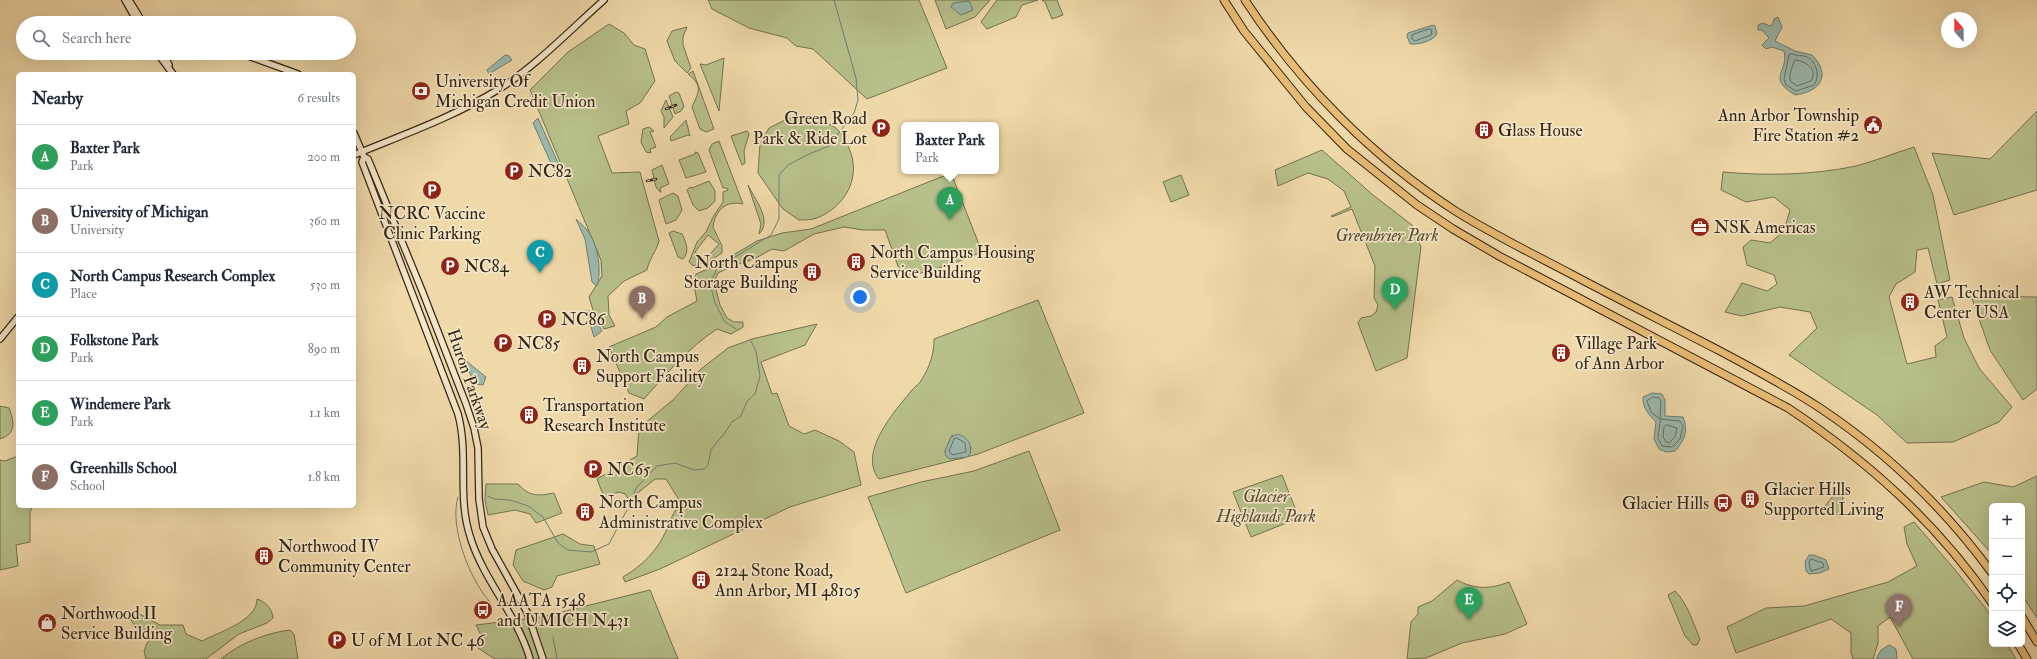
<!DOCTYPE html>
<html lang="en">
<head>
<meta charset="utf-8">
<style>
  :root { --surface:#fff; --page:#f6f6f7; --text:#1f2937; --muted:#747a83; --line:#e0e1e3; --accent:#8f2418 }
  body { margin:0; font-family:"IM FELL Double Pica",serif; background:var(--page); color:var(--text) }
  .controls { position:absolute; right:12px; bottom:12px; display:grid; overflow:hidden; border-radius:6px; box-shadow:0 4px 16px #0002 }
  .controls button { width:36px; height:36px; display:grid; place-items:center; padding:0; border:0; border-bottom:1px solid var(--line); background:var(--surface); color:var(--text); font:20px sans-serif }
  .compass { position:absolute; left:1941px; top:12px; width:36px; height:36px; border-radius:50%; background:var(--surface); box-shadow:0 4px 16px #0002; rotate:339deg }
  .you { position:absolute; left:860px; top:297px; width:14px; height:14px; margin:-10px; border:3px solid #fff; border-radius:50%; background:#1a73e8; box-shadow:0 0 0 6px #1a73e833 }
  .badge { display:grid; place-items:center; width:26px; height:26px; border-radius:50%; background:var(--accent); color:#fff; font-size:13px; font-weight:700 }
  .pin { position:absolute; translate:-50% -33px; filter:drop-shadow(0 1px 2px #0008) }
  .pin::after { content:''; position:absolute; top:21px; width:14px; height:12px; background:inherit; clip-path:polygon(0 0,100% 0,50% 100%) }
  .popup { position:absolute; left:901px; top:122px; width:98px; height:52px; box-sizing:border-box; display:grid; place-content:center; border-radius:6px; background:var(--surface); filter:drop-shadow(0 1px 3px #0005); font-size:13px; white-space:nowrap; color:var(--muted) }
  .popup b { font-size:15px; color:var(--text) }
  .popup::after { content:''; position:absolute; left:50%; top:100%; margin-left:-8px; border:8px solid transparent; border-top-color:var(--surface) }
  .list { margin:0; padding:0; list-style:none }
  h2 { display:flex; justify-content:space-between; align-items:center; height:52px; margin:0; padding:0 16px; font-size:17px }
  h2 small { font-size:13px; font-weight:400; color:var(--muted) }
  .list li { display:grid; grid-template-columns:26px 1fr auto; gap:12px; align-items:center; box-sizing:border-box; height:64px; padding:0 16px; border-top:1px solid var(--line) }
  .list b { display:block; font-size:15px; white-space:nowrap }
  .list p { margin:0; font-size:13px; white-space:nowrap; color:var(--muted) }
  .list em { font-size:13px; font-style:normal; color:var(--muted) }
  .icon { flex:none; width:22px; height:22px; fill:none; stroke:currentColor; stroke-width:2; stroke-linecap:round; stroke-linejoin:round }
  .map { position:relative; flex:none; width:2037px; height:659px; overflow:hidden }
  .search { position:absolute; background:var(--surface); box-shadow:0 4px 16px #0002; left:16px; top:16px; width:340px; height:44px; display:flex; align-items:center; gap:10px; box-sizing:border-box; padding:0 14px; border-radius:22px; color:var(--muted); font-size:15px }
  .panel { position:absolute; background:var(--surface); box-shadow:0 4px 16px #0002; left:16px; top:72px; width:340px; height:436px; border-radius:6px }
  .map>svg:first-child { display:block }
  .green { fill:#b7c08a; stroke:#747250; fill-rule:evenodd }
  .water { fill:#9bb9ae; stroke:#717e71 }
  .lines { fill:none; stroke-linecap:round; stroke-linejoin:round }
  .shore { stroke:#666f62; stroke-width:1 }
  .stream { stroke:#717e71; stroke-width:1 }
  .secondary-casing { stroke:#322515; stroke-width:8 }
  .highway-casing { stroke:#322515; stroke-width:9 }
  .secondary { stroke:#f5e6c7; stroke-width:5.5 }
  .highway { stroke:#e8bc74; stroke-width:7 }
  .rail-casing { stroke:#322515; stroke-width:2.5 }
  .rail { stroke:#f5e6c7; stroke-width:1; stroke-dasharray:3; stroke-linecap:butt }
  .labels { text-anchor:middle; stroke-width:3.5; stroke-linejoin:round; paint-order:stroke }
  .poi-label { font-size:17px; fill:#322515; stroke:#f5e6c7; text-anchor:start }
  .park-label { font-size:17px; font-style:italic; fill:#534c32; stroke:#f5e6c7 }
  .street-label { font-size:17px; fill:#322515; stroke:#f5e6c7 }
</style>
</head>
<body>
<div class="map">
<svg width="2037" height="659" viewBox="0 0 2037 659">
  <rect width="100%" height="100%" fill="#f0d9a9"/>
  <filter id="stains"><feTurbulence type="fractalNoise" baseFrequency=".005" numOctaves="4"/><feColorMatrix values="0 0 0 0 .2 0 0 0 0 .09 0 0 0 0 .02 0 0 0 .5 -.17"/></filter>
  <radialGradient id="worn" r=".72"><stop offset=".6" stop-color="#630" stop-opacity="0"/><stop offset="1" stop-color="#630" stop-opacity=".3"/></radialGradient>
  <path class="green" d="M 708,0 L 919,0 L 947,68 L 867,99 L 813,49 L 796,46 L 787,38 L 749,28 L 712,9 Z
    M 935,0 L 990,0 L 975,17 L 946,29 Z
    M 997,0 L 1038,0 L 1022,5 L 1016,17 L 987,29 L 981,22 Z
    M 1042,0 L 1057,0 L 1063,15 L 1052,19 L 1045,2 Z
    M 609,24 L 624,33 L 634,45 L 645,49 L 655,81 L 640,103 L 626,111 L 629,124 L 598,136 L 612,173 L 640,172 L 659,241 C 656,252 649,259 647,270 L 624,281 L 608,296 L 609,315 L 615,326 L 604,329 L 593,310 L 589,297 L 602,276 L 601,260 L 530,90 L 568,52 Z
    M 687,27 L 683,37 L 683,45 L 691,68 L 687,73 L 675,61 L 667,41 L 672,31 Z
    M 724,58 L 719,111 L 700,64 L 706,65 Z
    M 693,71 L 714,129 L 706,132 L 700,129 L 692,107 C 698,93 704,86 688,74 Z
    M 676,92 L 679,93 L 684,106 L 681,111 L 675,114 L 669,96 Z
    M 666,100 L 673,117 L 664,128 L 664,117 L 661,111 Z
    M 2037,111 L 2037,190 L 1954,215 L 1932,153 L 1990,159 Z
    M 789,118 C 804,118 819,118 833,126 C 841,131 846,141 849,148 C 862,177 845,207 817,218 C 812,220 805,220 799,220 L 783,209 L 758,173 L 760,144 L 769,128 Z
    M 686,120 L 690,136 L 688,135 L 671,141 L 670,137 Z
    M 649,127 L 654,131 L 650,132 L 656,147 L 650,149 L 651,153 L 646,152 L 641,142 L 643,129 Z
    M 747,131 L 749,134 L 744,151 L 745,163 L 742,165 L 731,136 Z
    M 719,141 L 743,204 C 725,200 715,211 713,227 L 722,246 L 722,253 L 711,260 L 693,266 L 689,262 L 697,242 L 706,232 L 713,217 L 723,202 L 723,192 L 728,190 L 727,188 L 723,188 L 709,150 L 712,144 ZM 708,235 L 719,244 L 705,260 L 695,252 Z
    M 1914,147 L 1933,195 L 1950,280 L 1937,284 L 1928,248 L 1917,250 L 1915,272 L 1896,284 L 1889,297 L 1907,364 L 1936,357 L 1935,346 L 1947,337 L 1938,300 L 1952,297 L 1964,338 L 1979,368 L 2012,407 L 1999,422 L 1953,442 L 1907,443 L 1877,415 L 1789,355 L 1817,328 L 1810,312 L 1780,307 L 1742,316 L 1725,312 L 1742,283 L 1767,291 L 1777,284 L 1774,275 L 1747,265 L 1743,247 L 1751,240 L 1770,243 L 1784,231 L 1790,210 L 1774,197 L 1746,202 L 1721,190 L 1723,172 C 1767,176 1813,175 1856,166 C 1875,161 1895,153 1914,147 Z
    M 1322,150 L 1373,195 L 1412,225 L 1421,247 L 1407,358 L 1376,371 L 1358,323 L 1361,318 L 1371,316 L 1376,312 L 1378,305 L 1374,298 L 1375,266 L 1352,209 L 1332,217 L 1331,216 L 1351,207 L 1344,191 L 1328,179 L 1308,173 L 1278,186 L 1275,170 Z
    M 695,152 L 698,153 L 706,172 L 686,178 L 679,160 L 695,154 Z
    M 662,165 L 669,184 L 660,188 L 661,192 L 660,192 L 656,187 L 652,170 Z
    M 951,173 L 982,252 L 949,265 L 907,277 L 898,266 L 885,230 L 863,230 L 844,227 L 814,234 L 784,251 L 772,249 L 754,259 L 735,265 L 718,273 L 714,282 L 720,305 L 727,318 L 734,322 L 743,322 L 743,327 L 731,334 L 717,329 C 688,348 667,373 644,399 L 629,393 L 609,347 L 656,327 L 667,317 L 697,301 L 694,285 L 696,274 L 713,267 L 757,241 L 782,233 L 811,229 Z
    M 1181,175 L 1189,195 L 1171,202 L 1163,182 Z
    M 709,181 L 715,191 L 715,201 L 708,208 L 699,211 L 693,205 L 687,190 L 690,187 L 692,188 Z
    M 748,185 C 754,198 773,221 759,234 L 761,224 Z
    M 673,193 L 678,196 L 682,210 L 676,220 L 666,224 L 659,200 Z
    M 673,231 L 682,234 C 686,242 690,252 683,259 L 678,257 L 669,233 Z
    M 1971,296 L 2037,297 L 2037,389 L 2023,400 L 1990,350 Z
    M 1038,300 L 1084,413 L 978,454 L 879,479 C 857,452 896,410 912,390 C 915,386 920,384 922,379 C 930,366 934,354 934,339 ZM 952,435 L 971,447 L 970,454 C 963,461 954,459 946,456 L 945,451 Z
    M 817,324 L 805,345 L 761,362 L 772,394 L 777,393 L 789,426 L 804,434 L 815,430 L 839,441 L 854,452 L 861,485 L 790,507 L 660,569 L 625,582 L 623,577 C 642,566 657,551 666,531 C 670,521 673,512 681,503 L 666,479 L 655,479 L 629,500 L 625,494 L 619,492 L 604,497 L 597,479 L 637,456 L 639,428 L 673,400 L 701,369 L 728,348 L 752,339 Z
    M 0,406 L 9,408 C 14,422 17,433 0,439 Z
    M 1029,451 L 1060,530 L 906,593 L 868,497 L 921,482 L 974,471 Z
    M 18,456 L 18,506 L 33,506 L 30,512 L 30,542 L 16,545 L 18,566 L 0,570 L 0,460 L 5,461 Z
    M 1282,475 L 1299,518 L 1251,537 L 1233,492 Z
    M 2037,476 L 2037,618 L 2022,595 L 2022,506 L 1992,506 L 1992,554 L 1941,497 L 1984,482 L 2013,487 Z
    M 486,484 L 518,484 C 530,497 538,496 554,493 L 562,513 L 536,523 L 530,514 L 515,510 L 488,515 L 485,500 Z
    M 1837,491 L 1843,496 L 1840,517 L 1825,506 Z
    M 1914,522 L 1956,571 L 1987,610 L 1992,619 L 1992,644 L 2007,644 L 2016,659 L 1913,659 L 1890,617 L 1878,626 L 1878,643 L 1873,659 L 1853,659 L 1851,653 L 1851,633 L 1831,619 L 1736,653 L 1727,627 L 1766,608 L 1804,606 L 1888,582 L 1917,566 L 1907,544 L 1904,527 Z
    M 563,534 L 580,544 L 594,546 L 600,564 L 557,576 L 552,587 L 544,590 L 523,581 L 513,565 L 516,550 Z
    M 1457,580 C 1475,590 1491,589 1509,582 L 1527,624 L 1505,634 L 1462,643 L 1426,658 L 1407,659 L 1411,622 L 1418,614 L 1418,607 L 1432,601 Z
    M 650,590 L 678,659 L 495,659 L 478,648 L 481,635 L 476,625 L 542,617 Z
    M 1675,591 C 1688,604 1693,623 1700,639 L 1697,645 L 1693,645 L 1685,636 L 1668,595 Z
    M 257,599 C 265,601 273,610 273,618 L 267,623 L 239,634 L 206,659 L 146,659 L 144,651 L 147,643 L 155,635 L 147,628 L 139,634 L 129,616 L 129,612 L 134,611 L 160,625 L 183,625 L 186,634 L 202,641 C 219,632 257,621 257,599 Z
    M 290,630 L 294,634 L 298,659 L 221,659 C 240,643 266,633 290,630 Z"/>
  <path class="water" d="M 969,1 L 973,10 L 961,15 L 951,7 L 953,3 Z
    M 1778,17 L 1782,27 L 1775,41 L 1795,51 L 1812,55 C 1832,75 1820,92 1795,95 C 1766,77 1789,73 1784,51 L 1772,47 L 1766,49 L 1762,45 L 1769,38 L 1762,30 L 1758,30 L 1758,25 L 1763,23 L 1770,26 L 1773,23 L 1774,19 Z
    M 1433,25 L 1435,26 L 1437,34 C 1433,41 1418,45 1410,44 L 1407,36 L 1408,33 Z
    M 505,55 L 509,56 L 512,60 L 489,74 L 487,70 Z
    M 538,118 L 563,174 L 554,170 L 533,123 Z
    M 576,219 C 579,222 584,226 587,230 C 598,244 602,269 597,286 L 592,282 L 585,239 Z
    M 586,310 L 592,312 L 602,331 L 594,337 Z
    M 465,360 L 486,377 L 483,385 L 476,384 L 467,368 Z
    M 1652,393 L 1662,394 L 1665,400 L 1665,416 L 1683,417 C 1689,431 1684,441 1675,451 L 1666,452 L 1659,449 L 1654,439 L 1656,422 C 1649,415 1642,407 1643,397 Z
    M 958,434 C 968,438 972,443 970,454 L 967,457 L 950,459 L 946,456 L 945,451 L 951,437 Z
    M 1809,555 L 1814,555 L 1826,560 L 1829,569 L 1820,573 L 1809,574 L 1806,571 L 1805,562 Z
    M 1889,645 L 1896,649 L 1897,659 L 1876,659 L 1881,650 Z"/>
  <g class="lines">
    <path class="shore" d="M 1429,29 L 1432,30 L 1431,35 L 1415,41 L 1412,39 L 1412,35 Z
      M 1792,54 C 1797,56 1802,55 1807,57 C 1817,62 1820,77 1814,85 L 1796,91 L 1786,85 L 1784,79 L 1789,55 Z
      M 1795,60 C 1806,61 1818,69 1811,81 L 1797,86 L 1790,81 L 1790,74 Z
      M 1653,397 L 1659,398 L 1661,401 L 1660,419 L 1651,412 L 1647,401 Z
      M 1661,419 L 1680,421 L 1683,426 L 1680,439 L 1672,447 L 1662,446 L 1658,438 Z
      M 1667,425 L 1677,428 L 1675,437 L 1669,443 L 1666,442 L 1663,437 L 1664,427 Z
      M 957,438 L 965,443 L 966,452 L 952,455 L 949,451 L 954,439 Z
      M 1811,559 L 1823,563 L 1824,567 L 1811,571 L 1809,563 Z"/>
    <path class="stream" d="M 736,329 L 725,322 L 715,303 L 710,284 L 717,268 L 771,235 L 779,219 L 779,175 L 788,165 L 809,154 L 829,146 L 854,113 L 858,100 L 856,78 L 834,0
      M 488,496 L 494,499 L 510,500 L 528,506 L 543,517 L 558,543 L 568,550 L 591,552 L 609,544 L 630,504 L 636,488 L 657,466 L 675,463 L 694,470 L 704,469 L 708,465 L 711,450 L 717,442 L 724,434 L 732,422 L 741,416 L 747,401 L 755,394 L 760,376 L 756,351 L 751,341
      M 458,497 C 449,526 469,578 489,601
      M 553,637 L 557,659"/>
    <defs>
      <path id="secondary" d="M 125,0 L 138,23
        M 129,0 L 143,23
        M 163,53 L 169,65
        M 240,53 L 298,74
        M 158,54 L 173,74
        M 354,133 L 364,157 L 368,159 L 423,293 L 466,404 L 474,428 L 478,448 L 479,499 L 483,527 L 492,549 L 527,612 L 543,659
        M 354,155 C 402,135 454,117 499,89 C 535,67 571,29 604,0
        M 364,157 L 362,162 L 458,414 C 469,455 457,496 470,536 C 483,580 517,614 530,659
        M 0,339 L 18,317"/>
      <path id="highway" d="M 1224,0 L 1244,31 L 1306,107 L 1347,149 L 1417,205 L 1453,229 L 1499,256 L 1788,408 C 1869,462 1937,523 1992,603
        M 1245,0 C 1300,84 1373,158 1457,212 C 1494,235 1533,254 1571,274 C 1620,300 1670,325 1720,351 C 1754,369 1788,387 1820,408 C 1886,452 1945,509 1992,573
        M 2022,617 L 2037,642
        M 2018,644 L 2027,659"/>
    </defs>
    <use href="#secondary" class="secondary-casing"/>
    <use href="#highway" class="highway-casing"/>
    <use href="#secondary" class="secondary"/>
    <use href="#highway" class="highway"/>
    <defs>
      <path id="rail" d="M 666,109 L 676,105
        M 647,181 L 656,179"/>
    </defs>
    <use href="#rail" class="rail-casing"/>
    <use href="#rail" class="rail"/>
  </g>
  <defs>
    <symbol id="bank-disc" viewBox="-11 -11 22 22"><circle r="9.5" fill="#8f2418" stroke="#f5e6c7"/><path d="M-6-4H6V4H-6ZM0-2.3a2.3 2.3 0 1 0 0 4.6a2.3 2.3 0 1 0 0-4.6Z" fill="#fff"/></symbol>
    <symbol id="civic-disc" viewBox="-11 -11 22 22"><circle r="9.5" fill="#8f2418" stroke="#f5e6c7"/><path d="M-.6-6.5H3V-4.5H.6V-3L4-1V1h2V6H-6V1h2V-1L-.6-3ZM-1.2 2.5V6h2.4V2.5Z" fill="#fff"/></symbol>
    <symbol id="parking-disc" viewBox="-11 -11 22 22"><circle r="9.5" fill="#8f2418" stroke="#f5e6c7"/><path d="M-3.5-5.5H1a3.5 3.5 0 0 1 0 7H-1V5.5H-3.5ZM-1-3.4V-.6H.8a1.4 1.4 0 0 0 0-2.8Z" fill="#fff"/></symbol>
    <symbol id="building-disc" viewBox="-11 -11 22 22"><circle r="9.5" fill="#8f2418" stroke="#f5e6c7"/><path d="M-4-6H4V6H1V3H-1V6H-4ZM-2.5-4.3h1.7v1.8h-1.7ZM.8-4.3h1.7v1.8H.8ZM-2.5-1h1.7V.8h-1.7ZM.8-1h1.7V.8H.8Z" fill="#fff"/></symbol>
    <symbol id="office-disc" viewBox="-11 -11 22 22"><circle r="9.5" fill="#8f2418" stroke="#f5e6c7"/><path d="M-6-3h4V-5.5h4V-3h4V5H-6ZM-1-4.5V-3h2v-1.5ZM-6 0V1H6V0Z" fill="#fff"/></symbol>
    <symbol id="bus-disc" viewBox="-11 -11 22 22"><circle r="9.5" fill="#8f2418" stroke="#f5e6c7"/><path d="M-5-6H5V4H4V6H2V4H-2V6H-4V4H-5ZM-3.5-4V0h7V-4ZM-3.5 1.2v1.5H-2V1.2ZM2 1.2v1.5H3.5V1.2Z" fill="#fff"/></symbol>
    <symbol id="shop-disc" viewBox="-11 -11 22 22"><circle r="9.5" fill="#8f2418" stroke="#f5e6c7"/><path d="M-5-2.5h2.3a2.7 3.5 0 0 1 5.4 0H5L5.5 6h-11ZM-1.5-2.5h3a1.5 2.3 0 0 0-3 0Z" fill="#fff"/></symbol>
  </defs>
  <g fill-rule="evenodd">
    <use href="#bank-disc" x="410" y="80" width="22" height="22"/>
    <use href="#civic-disc" x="1862" y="114" width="22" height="22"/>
    <use href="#parking-disc" x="870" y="117" width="22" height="22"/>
    <use href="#building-disc" x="1473" y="119" width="22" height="22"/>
    <use href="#parking-disc" x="503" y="160" width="22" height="22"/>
    <use href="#parking-disc" x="421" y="179" width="22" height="22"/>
    <use href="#office-disc" x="1689" y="216" width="22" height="22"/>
    <use href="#building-disc" x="845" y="251" width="22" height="22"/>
    <use href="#parking-disc" x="439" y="255" width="22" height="22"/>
    <use href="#building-disc" x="801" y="261" width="22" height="22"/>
    <use href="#building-disc" x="1899" y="291" width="22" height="22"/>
    <use href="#parking-disc" x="536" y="308" width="22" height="22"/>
    <use href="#parking-disc" x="492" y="332" width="22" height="22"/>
    <use href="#building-disc" x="1550" y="342" width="22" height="22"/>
    <use href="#building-disc" x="571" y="355" width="22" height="22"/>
    <use href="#building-disc" x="518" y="404" width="22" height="22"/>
    <use href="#parking-disc" x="582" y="458" width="22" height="22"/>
    <use href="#building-disc" x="1739" y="488" width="22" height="22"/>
    <use href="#bus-disc" x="1712" y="492" width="22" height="22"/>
    <use href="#building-disc" x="574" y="501" width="22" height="22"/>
    <use href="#building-disc" x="253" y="545" width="22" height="22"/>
    <use href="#building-disc" x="690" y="569" width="22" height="22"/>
    <use href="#bus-disc" x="472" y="599" width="22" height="22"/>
    <use href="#shop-disc" x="36" y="612" width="22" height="22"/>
    <use href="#parking-disc" x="326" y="629" width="22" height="22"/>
  </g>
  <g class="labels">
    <g class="poi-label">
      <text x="435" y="87">University Of<tspan x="435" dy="20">Michigan Credit Union</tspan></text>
      <text x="1859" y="121" text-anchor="end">Ann Arbor Township<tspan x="1859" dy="20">Fire Station #2</tspan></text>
      <text x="867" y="124" text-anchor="end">Green Road<tspan x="867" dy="20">Park &amp; Ride Lot</tspan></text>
      <text x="1498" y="136">Glass House</text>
      <text x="528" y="177">NC82</text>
      <text x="432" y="219" text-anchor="middle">NCRC Vaccine<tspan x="432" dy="20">Clinic Parking</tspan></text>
      <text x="1714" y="233">NSK Americas</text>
      <text x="870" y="258">North Campus Housing<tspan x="870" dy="20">Service Building</tspan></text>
      <text x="798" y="268" text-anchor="end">North Campus<tspan x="798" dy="20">Storage Building</tspan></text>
      <text x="464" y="272">NC84</text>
      <text x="1924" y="298">AW Technical<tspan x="1924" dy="20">Center USA</tspan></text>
      <text x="561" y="325">NC86</text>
      <text x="517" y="349">NC85</text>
      <text x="1575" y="349">Village Park<tspan x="1575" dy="20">of Ann Arbor</tspan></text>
      <text x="596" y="362">North Campus<tspan x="596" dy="20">Support Facility</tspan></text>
      <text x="543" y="411">Transportation<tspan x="543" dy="20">Research Institute</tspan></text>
      <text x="607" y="475">NC65</text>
      <text x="1764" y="495">Glacier Hills<tspan x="1764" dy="20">Supported Living</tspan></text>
      <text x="599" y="508">North Campus<tspan x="599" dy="20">Administrative Complex</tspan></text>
      <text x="1709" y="509" text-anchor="end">Glacier Hills</text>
      <text x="278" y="552">Northwood IV<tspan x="278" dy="20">Community Center</tspan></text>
      <text x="715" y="576">2124 Stone Road,<tspan x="715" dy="20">Ann Arbor, MI 48105</tspan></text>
      <text x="497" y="606">AAATA 1548<tspan x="497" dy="20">and UMICH N431</tspan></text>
      <text x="61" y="619">Northwood II<tspan x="61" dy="20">Service Building</tspan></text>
      <text x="351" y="646">U of M Lot NC 46</text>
    </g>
    <g class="park-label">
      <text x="1387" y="241">Greenbrier Park</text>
      <text x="1266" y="502">Glacier<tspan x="1266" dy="20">Highlands Park</tspan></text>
    </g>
    <g class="street-label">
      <text transform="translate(470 379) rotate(71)" y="6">Huron Parkway</text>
    </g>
  </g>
  <rect width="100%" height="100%" filter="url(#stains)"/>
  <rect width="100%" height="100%" fill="url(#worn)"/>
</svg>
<div class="controls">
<button>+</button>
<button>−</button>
<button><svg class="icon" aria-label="locate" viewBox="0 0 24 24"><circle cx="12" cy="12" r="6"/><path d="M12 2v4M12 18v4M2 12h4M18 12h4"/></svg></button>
<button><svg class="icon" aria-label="layers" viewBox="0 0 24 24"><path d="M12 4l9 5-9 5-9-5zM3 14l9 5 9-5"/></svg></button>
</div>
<svg class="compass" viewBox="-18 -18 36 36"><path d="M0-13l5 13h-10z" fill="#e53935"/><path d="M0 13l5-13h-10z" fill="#747a83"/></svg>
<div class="you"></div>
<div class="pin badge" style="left:950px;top:220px;background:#2e9e5b">A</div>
<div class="popup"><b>Baxter Park</b>Park</div>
<div class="pin badge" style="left:642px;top:319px;background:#8d6e63">B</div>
<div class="pin badge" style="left:540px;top:273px;background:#0f9aa8">C</div>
<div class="pin badge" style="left:1395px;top:310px;background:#2e9e5b">D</div>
<div class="pin badge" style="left:1469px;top:620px;background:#2e9e5b">E</div>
<div class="pin badge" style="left:1899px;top:627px;background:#8d6e63">F</div>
<div class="search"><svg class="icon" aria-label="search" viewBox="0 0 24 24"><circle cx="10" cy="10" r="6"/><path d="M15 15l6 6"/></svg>Search here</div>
<section class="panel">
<h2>Nearby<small>6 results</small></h2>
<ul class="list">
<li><span class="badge" style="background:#2e9e5b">A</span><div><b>Baxter Park</b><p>Park</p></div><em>200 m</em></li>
<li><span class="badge" style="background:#8d6e63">B</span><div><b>University of Michigan</b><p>University</p></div><em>360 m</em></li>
<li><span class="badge" style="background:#0f9aa8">C</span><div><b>North Campus Research Complex</b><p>Place</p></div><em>530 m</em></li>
<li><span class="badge" style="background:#2e9e5b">D</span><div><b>Folkstone Park</b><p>Park</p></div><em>890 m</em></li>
<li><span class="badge" style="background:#2e9e5b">E</span><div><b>Windemere Park</b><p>Park</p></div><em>1.1 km</em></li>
<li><span class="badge" style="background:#8d6e63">F</span><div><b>Greenhills School</b><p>School</p></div><em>1.8 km</em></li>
</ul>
</section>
</div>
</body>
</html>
